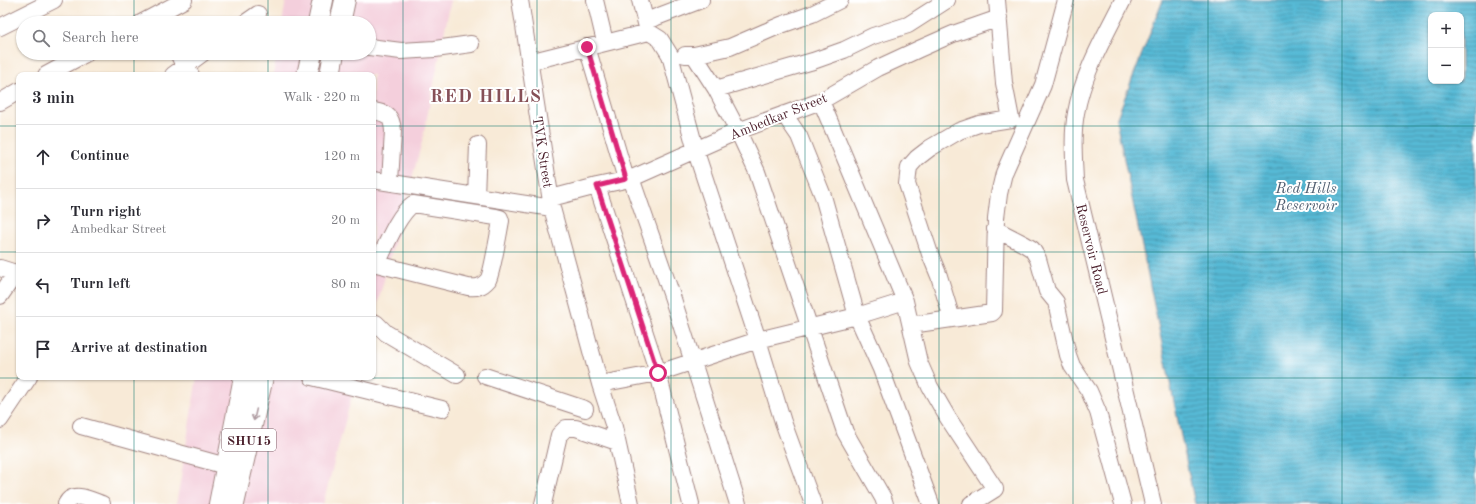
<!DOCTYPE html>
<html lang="en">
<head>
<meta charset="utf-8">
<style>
  :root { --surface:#fff; --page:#f7f7f7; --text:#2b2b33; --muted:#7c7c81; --line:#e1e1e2 }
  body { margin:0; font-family:"Old Standard TT",serif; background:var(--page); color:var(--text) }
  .controls { position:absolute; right:12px; top:12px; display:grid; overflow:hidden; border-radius:8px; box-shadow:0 1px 3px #0004 }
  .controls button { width:36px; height:36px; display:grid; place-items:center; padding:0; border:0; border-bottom:1px solid var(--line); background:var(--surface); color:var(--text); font:20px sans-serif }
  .stop { position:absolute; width:12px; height:12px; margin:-9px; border:3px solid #db2777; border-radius:50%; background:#fff }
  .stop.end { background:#db2777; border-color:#fff; box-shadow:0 1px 4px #0008 }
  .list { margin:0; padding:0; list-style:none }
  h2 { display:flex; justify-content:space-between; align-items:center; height:52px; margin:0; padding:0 16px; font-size:17px }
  h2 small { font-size:13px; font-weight:400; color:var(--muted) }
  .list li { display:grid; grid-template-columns:26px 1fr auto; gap:12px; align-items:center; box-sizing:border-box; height:64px; padding:0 16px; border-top:1px solid var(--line) }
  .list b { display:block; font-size:15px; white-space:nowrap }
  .list p { margin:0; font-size:13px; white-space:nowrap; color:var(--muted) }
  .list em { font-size:13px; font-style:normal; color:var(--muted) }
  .icon { flex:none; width:22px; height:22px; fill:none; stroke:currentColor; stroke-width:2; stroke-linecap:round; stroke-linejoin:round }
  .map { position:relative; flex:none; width:1476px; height:504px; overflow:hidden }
  .search { position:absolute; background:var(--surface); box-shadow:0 1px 3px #0004; left:16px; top:16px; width:360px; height:44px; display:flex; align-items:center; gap:10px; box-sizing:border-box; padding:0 14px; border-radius:22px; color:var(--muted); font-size:15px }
  .panel { position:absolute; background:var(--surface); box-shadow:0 1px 3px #0004; left:16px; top:72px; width:360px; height:308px; border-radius:8px }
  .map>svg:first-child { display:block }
  .built { fill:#f4cfdc }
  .water { fill:url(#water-rules); stroke:#506c80; fill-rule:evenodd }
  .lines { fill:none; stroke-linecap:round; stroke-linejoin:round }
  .minor-casing { stroke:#a18481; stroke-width:18 }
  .major-casing { stroke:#a18481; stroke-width:22 }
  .minor { stroke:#fff; stroke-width:16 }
  .major { stroke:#fff; stroke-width:20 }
  .oneway { stroke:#ae9aa0 }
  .route { stroke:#db2777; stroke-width:5 }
  .grid { fill:none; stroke:#0f766e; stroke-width:1; stroke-opacity:0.55 }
  .labels { text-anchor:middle; stroke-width:4; stroke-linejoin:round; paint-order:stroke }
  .shield { fill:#fff; stroke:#80626b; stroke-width:1 }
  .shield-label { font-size:13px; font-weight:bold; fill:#4a1f2b }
  .street-label { font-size:14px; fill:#4a1f2b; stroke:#fff }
  .water-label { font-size:15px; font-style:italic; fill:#4f5d6f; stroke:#fff }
  .district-label { font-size:18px; font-weight:bold; letter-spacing:1px; fill:#865057; stroke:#fff }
</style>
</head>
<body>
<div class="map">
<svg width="1476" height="504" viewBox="0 0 1476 504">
  <defs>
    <pattern id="water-rules" width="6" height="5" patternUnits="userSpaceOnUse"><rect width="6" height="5" fill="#56b9d5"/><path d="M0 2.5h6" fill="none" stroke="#4996ad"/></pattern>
  </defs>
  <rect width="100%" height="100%" fill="#fff"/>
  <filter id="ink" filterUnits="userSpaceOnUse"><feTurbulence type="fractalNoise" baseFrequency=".025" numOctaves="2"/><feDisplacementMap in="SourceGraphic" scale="8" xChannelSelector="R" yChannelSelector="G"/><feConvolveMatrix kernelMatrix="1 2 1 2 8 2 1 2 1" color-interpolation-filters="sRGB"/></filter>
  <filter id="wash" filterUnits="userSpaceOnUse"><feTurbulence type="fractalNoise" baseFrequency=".012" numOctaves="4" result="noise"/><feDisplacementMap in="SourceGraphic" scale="16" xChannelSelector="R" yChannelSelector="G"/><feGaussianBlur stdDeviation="0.9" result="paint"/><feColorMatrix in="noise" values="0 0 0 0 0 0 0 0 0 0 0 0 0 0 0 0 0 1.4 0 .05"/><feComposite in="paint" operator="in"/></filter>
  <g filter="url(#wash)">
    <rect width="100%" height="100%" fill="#f8ead7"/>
    <path class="built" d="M 286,0 L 451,0 L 422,142 L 373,320 L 373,75 L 273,75 L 277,53 L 369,53 L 369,23 L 282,23 Z
      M 197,377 L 357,377 L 323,504 L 176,504 L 180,483 Z"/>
    <path class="water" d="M 1163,0 L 1476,0 L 1476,504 L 1195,504 L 1116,120 ZM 1431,15 L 1461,15 L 1461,81 L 1431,81 Z"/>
  </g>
  <g filter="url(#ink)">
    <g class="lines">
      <defs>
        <path id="minor" d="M 520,0 L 552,208 L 600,384 L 614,427 L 631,504
          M 595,0 L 605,42
          M 640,0 L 648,31
          M 1123,0 C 1105,36 1083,73 1076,113 C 1072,135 1074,158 1075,180 L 1153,504
          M 646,21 L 701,0
          M 141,23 L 184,0
          M 245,23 L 258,14
          M 0,27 L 54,0
          M 369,47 L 401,51 L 435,49 L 471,44
          M 587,47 L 626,179
          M 178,53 L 184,66 L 191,75
          M 685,55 L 694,55 L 730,47 L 781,25 L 812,14 L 840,0
          M 694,55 L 716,89 L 738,131 L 757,172 L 845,432 L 883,498 L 885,504
          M 529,62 L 649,32 L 660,39 L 670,55 L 697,155 L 758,340 L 783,422 L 813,504
          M 46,75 L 87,53
          M 173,75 L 203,53
          M 716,89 L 813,61 L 844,50 L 873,36 L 908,25 L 947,0
          M 821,101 L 905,301 L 919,362 L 930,387 L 948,418 L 995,489 L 971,504
          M 0,102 L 19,91
          M 373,111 C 387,113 392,116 393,131 L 390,182
          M 784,114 L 799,136 L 823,196 L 857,316 L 881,369 L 931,504
          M 631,178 L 672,296 L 738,504
          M 373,180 L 552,208
          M 597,186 L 658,373 L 691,504
          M 476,196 L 478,145
          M 551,198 L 597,186 L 630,179 L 738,131 L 821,101 L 878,68 L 919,49 L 953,34 L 999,18
          M 995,229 L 1024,244 L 1032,249 L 1038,259 L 1047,291 L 1056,302 L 1068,355 L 1072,366 L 1089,391 L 1098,412 L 1123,504
          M 373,263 L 468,287 C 477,288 482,287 488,280 C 492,274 499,231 501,221 L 500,218 L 496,217 L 413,204 C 398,214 385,248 377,264
          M 0,268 L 19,274
          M 0,296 L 16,273
          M 952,319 L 939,276 L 930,254 L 907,184 L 909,167 L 917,158 L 930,148 L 959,131 L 979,124 L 1011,119 L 1004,83 L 997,0
          M 373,322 L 376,323 L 386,333 L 457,375
          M 911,325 L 992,313 L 994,311 L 996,218 L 999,194 L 1004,173 L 1043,85 L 1066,0
          M 485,376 L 585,409
          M 312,377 L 442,409
          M 600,384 L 658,373 L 758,340 L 857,316 L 905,301
          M 0,420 L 29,377
          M 81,426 L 226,466
          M 66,504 C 73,490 91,500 102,504
          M 543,504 L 559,435 L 566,428 L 576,428 L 617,442"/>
        <path id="major" d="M 318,23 L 323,0
          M 340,23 L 345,0
          M 307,75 L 312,53
          M 330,75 L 334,53
          M 219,504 L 244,377
          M 234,504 L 263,377"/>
      </defs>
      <use href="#minor" class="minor-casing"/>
      <use href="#major" class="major-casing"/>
      <use href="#minor" class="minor"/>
      <use href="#major" class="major"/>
    </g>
    <defs><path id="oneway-shaft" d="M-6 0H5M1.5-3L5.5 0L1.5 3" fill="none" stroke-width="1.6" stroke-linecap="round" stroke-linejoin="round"/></defs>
    <use class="oneway" href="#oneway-shaft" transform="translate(255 415) rotate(103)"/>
  </g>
  <g class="lines" filter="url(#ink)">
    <path class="route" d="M 587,47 L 626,179 L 597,186 L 658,373"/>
  </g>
  <path class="grid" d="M 134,0 L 134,23M 268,0 L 268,23M 403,0 L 403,504M 537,0 L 537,504M 671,0 L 671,504M 805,0 L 805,504M 939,0 L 939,504M 1073,0 L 1073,504M 1208,0 L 1208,504M 1342,0 L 1342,504M 134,53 L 134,75M 268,53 L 268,75M 0,126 L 19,126M 373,126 L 1476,126M 0,252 L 19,252M 373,252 L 1476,252M 134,377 L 134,504M 268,377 L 268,504M 0,378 L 1476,378"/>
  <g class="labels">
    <rect class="shield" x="222" y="429" width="54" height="22" rx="3"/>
    <g class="shield-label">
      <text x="249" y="445">SHU15</text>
    </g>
    <g class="street-label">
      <text transform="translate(778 116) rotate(-22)" y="5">Ambedkar Street</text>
      <text transform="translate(543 152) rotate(81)" y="5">TVK Street</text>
      <text transform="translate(1092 249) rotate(76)" y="5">Reservoir Road</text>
    </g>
    <g class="water-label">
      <text x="1306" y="193">Red Hills<tspan x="1306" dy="17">Reservoir</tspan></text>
    </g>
    <g class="district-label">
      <text x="486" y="102">RED HILLS</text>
    </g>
  </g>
</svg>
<div class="controls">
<button>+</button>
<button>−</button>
</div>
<div class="stop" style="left:658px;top:373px"></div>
<div class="stop end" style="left:587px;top:47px"></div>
<div class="search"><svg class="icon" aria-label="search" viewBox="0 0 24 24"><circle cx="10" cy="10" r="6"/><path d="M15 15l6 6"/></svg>Search here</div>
<section class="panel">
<h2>3 min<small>Walk · 220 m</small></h2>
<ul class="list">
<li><svg class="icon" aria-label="ahead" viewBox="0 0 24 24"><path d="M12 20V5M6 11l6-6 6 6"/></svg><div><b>Continue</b></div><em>120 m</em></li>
<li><svg class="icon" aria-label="right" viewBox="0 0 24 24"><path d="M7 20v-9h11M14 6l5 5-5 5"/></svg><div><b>Turn right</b><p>Ambedkar Street</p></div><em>20 m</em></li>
<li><svg class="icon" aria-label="left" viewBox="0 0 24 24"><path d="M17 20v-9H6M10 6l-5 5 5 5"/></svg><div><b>Turn left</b></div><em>80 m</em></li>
<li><svg class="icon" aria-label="arrive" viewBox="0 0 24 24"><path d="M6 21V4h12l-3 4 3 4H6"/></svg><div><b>Arrive at destination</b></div></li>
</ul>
</section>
</div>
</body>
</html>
